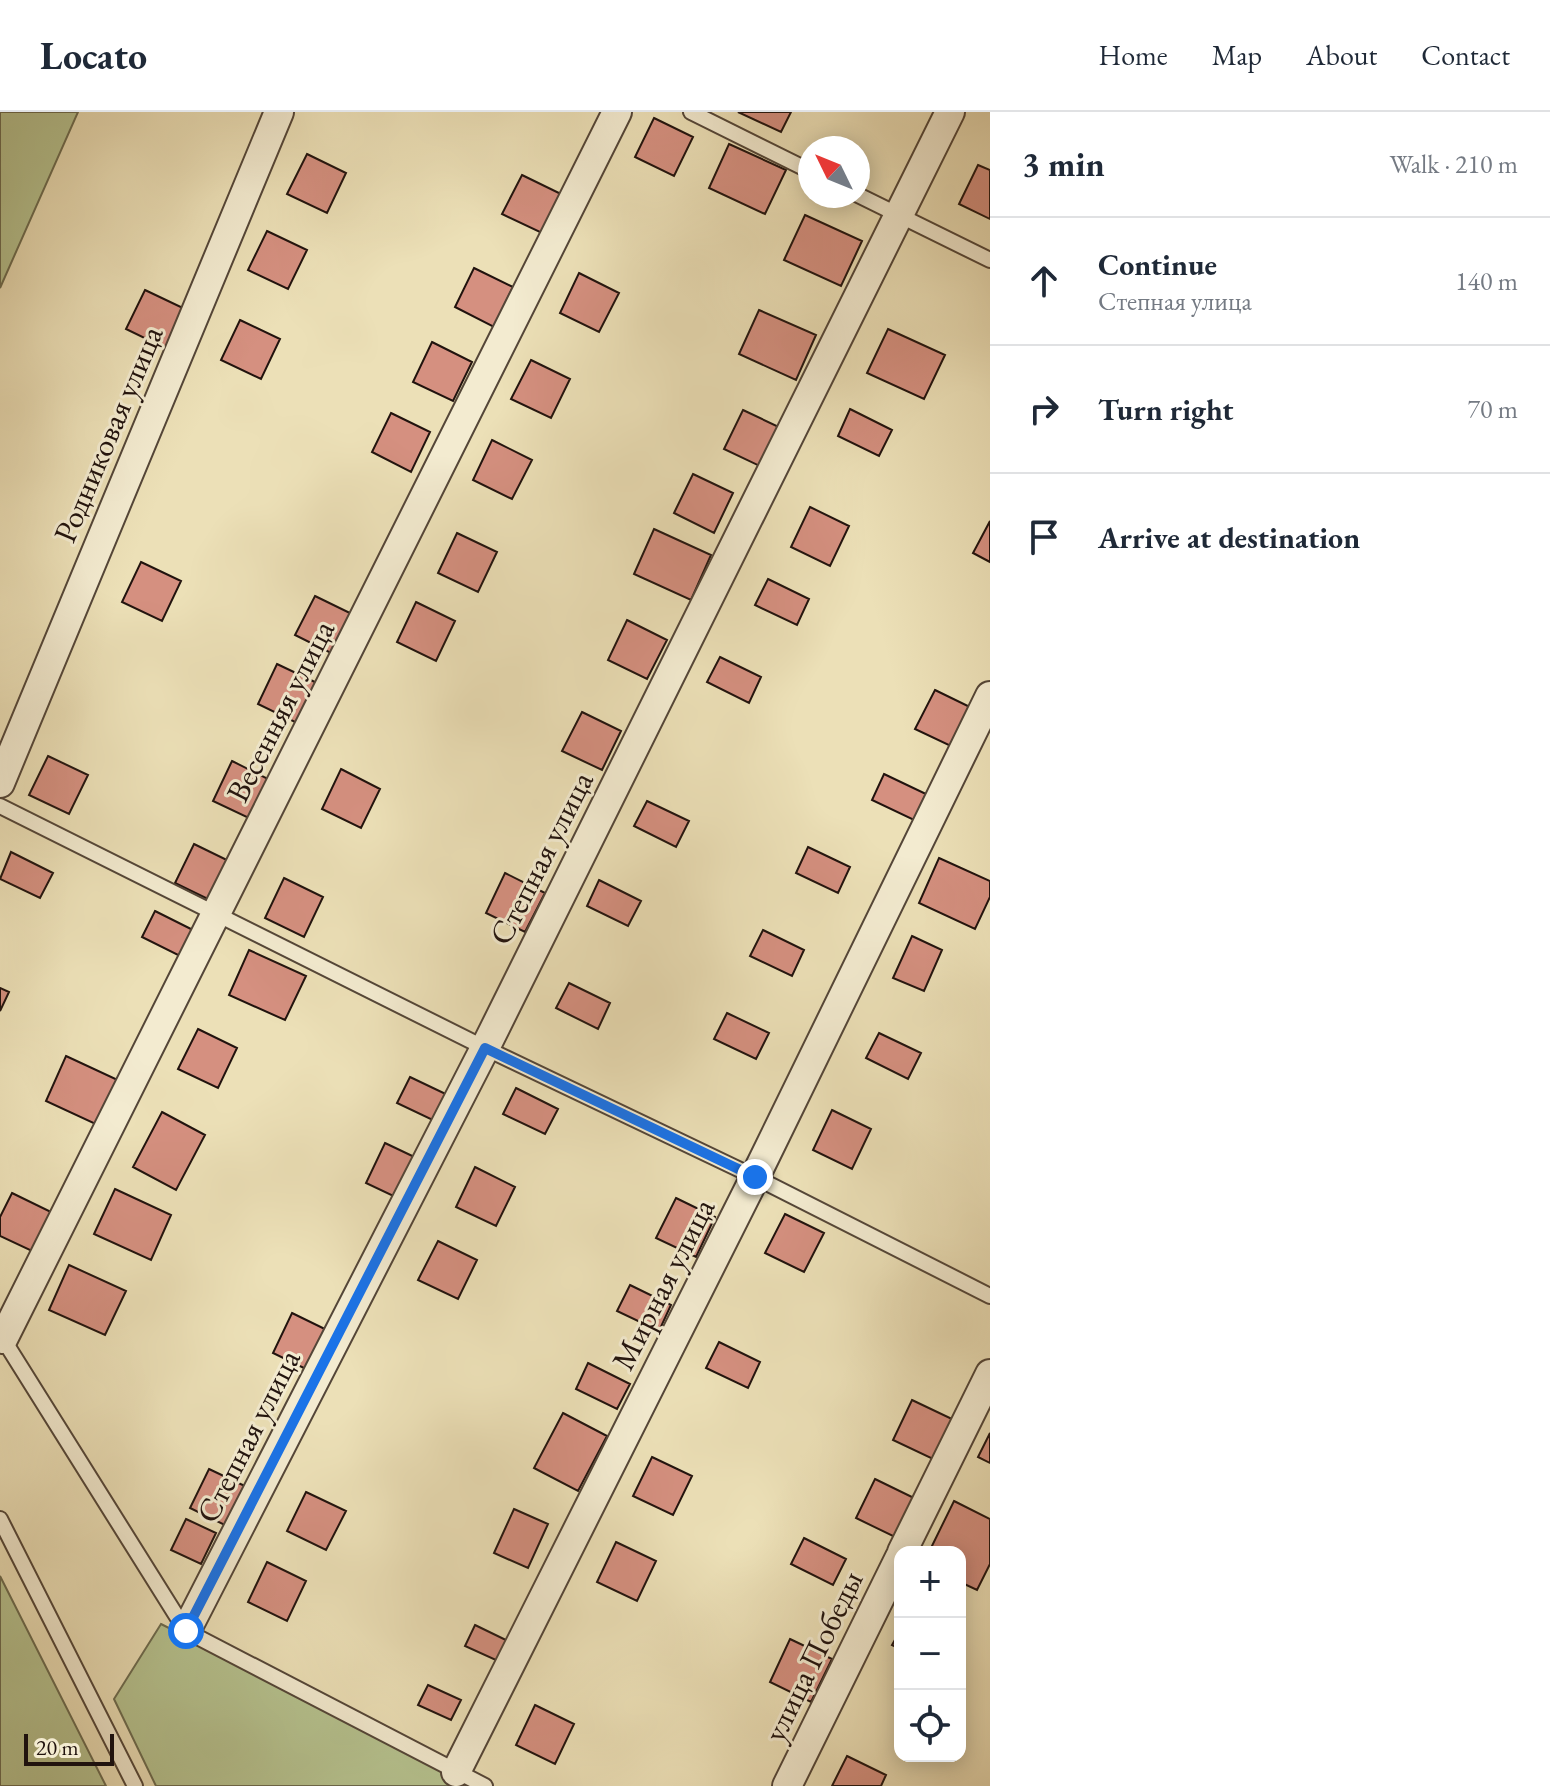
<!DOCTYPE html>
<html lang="en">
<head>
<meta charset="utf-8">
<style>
  :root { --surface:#fff; --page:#f6f6f7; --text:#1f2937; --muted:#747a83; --line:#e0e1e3 }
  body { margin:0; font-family:"EB Garamond",serif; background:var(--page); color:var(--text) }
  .controls { position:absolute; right:24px; bottom:24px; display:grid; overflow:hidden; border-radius:16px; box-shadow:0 4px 20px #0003 }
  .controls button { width:72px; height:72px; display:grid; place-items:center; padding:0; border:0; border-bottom:2px solid var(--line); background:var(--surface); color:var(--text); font:40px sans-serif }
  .compass { position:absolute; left:798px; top:24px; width:72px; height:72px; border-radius:50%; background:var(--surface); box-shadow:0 4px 20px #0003; rotate:313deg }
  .scale { position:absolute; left:24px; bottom:20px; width:90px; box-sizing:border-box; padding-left:8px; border:4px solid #21130e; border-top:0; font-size:22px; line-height:28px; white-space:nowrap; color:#21130e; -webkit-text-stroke:6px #f3ebd0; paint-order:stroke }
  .stop { position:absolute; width:24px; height:24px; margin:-18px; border:6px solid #1a73e8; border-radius:50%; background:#fff }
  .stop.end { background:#1a73e8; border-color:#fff; box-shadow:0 2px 8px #0008 }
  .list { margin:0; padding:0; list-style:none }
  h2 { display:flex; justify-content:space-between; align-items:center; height:104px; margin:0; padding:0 32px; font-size:34px }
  h2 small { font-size:26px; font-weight:400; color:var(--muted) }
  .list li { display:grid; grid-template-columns:52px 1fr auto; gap:24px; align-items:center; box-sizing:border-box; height:128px; padding:0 32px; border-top:2px solid var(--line) }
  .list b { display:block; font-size:30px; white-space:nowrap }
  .list p { margin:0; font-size:26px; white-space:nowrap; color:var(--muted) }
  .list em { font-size:26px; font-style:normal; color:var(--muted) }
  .icon { flex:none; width:44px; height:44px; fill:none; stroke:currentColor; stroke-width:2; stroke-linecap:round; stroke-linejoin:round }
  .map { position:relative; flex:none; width:990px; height:1674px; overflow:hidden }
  header { display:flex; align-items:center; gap:48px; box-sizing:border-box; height:112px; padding:0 40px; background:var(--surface); border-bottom:2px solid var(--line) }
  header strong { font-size:38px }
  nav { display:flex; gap:44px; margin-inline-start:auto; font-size:28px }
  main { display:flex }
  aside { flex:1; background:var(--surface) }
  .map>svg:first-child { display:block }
  .green { fill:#b6c390; stroke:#6c6b4f; stroke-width:2 }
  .building { fill:#d59080; stroke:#21130e; stroke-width:2 }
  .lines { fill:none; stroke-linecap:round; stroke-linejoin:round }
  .service-casing { stroke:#544638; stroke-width:18 }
  .minor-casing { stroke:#544638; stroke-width:32 }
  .service { stroke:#f3ebd0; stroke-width:14 }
  .minor { stroke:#f3ebd0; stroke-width:28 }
  .route { stroke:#1a73e8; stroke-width:10 }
  .labels { text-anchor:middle; stroke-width:6; stroke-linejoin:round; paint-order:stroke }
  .street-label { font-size:32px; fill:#21130e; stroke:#f3ebd0 }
</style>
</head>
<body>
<header>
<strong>Locato</strong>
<nav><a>Home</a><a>Map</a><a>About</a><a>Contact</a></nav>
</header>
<main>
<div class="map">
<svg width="990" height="1674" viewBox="0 0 990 1674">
  <rect width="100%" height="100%" fill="#ece0b7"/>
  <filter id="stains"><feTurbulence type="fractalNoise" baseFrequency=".0025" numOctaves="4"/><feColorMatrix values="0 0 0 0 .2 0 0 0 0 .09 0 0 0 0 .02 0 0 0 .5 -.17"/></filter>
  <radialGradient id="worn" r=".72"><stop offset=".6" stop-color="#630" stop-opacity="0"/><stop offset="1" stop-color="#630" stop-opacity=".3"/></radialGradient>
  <path class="green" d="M 0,0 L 78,0 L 0,176 Z
    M 0,1464 L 106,1674 L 0,1674 Z
    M 161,1512 L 480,1674 L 156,1674 L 114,1587 Z"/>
  <path class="building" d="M 738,0 L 791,0 L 781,20 Z
    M 654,6 L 693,25 L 674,64 L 635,45 Z
    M 729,32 L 786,58 L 765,102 L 709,76 Z
    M 307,42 L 346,61 L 327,101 L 287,82 Z
    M 978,53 L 990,58 L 990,107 L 959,92 Z
    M 522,63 L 561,82 L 542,121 L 502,102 Z
    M 805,103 L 862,129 L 841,174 L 784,148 Z
    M 267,119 L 307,138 L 288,177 L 248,158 Z
    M 474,156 L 513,175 L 494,215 L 455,195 Z
    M 579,161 L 619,181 L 599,220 L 560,201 Z
    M 145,178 L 185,197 L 165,236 L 126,217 Z
    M 759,198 L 816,223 L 796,268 L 739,242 Z
    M 240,208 L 280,227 L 261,267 L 221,248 Z
    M 888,217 L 945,243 L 924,287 L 867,261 Z
    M 432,230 L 472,250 L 453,289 L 413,270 Z
    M 531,248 L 570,267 L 551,306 L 511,287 Z
    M 850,297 L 892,318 L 879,344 L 838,324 Z
    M 743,298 L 783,317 L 764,356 L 724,337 Z
    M 391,301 L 430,320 L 411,360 L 372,340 Z
    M 492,328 L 532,348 L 512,387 L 473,368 Z
    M 693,362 L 733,381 L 714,421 L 674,401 Z
    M 810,395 L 849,414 L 830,454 L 791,435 Z
    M 990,409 L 990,450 L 973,441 Z
    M 654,417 L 711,443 L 691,488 L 634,462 Z
    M 457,421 L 497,440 L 478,480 L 438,461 Z
    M 141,450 L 181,469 L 162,509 L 122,490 Z
    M 768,467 L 809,487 L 797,513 L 755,493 Z
    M 315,484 L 354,503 L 335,543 L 295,523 Z
    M 416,490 L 455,509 L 436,549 L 397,530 Z
    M 627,508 L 667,528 L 647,567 L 608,548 Z
    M 720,545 L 761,565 L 749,591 L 707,570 Z
    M 277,552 L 317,571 L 297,611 L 258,592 Z
    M 935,578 L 974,597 L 955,636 L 915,617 Z
    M 582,600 L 621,619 L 602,658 L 562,639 Z
    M 48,644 L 88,663 L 69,702 L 29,683 Z
    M 232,649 L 272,669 L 253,708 L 213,689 Z
    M 341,657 L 380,677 L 361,716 L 322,697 Z
    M 884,662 L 926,682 L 914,708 L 872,688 Z
    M 647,689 L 689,709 L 676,735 L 634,714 Z
    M 194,732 L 233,751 L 214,790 L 175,771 Z
    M 808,735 L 850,755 L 838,781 L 796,761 Z
    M 11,740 L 53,761 L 40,786 L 0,767 Z
    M 939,746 L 990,769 L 990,785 L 975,817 L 919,791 Z
    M 505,761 L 545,781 L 525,820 L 486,801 Z
    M 284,766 L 323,785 L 304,825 L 265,806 Z
    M 599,768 L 641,789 L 628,814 L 587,794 Z
    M 155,799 L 197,820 L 184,846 L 142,825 Z
    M 763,818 L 804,838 L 792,864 L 750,844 Z
    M 912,824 L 942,838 L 924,879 L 893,866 Z
    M 249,838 L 306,864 L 285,908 L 229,883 Z
    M 569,871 L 610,891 L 598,917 L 556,896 Z
    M 0,876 L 9,880 L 0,899 Z
    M 727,901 L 769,921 L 756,947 L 714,927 Z
    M 198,917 L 237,936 L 218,976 L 178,957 Z
    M 879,921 L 921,941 L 908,967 L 866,946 Z
    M 66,944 L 122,970 L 102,1015 L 46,989 Z
    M 410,965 L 452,985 L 439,1011 L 397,991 Z
    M 516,976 L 558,997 L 545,1022 L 503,1002 Z
    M 832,998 L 871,1017 L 852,1057 L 813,1038 Z
    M 162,1000 L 205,1023 L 176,1078 L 133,1055 Z
    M 385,1031 L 425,1050 L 406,1090 L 366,1071 Z
    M 475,1055 L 515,1075 L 496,1114 L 456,1095 Z
    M 115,1077 L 171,1103 L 151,1148 L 94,1122 Z
    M 12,1081 L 51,1100 L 32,1139 L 0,1124 L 0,1105 Z
    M 676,1086 L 715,1105 L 696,1145 L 656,1126 Z
    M 785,1102 L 824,1121 L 804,1160 L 765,1141 Z
    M 438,1129 L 477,1148 L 458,1187 L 418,1168 Z
    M 69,1153 L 126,1179 L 105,1223 L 49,1198 Z
    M 630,1173 L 671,1193 L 659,1219 L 617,1199 Z
    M 292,1201 L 331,1220 L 312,1260 L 273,1241 Z
    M 719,1230 L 760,1250 L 748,1276 L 706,1256 Z
    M 588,1251 L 630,1272 L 617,1297 L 576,1277 Z
    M 912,1288 L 952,1307 L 933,1347 L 893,1328 Z
    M 563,1301 L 607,1324 L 578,1379 L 534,1356 Z
    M 990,1321 L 990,1351 L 978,1345 Z
    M 652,1345 L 692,1364 L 673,1403 L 633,1384 Z
    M 209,1357 L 249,1376 L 229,1415 L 190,1396 Z
    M 875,1367 L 914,1386 L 895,1425 L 856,1406 Z
    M 306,1380 L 346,1399 L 326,1438 L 287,1419 Z
    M 954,1389 L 990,1407 L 990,1452 L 977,1478 L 960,1470 L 960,1440 L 929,1440 Z
    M 514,1397 L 548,1412 L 528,1456 L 494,1441 Z
    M 186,1407 L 216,1421 L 201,1452 L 171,1438 Z
    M 804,1426 L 846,1447 L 833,1473 L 791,1452 Z
    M 616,1430 L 656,1449 L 637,1489 L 597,1470 Z
    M 267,1450 L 306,1469 L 287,1509 L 248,1490 Z
    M 475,1513 L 508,1529 L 498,1549 L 465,1534 Z
    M 900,1519 L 900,1537 L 892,1533 Z
    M 790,1527 L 832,1547 L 811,1590 L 770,1570 Z
    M 428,1573 L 461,1588 L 451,1608 L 418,1593 Z
    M 535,1593 L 574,1612 L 555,1652 L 516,1633 Z
    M 847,1644 L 886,1663 L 881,1674 L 832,1674 Z"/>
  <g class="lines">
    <defs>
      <path id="service" d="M 691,0 L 810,59
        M 858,83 L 990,148
        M 0,694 L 485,936 L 755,1065 L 990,1184
        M 0,1222 L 186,1519 L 485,1674
        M 0,1407 L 135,1674"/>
      <path id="minor" d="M 0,671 L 279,0
        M 3,1227 L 617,0
        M 902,1440 L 990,1262
        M 186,1519 L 485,936 L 950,0
        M 456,1660 L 755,1065 L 990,584
        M 787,1674 L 900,1445"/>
    </defs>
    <use href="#service" class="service-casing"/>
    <use href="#minor" class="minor-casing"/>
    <use href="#service" class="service"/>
    <use href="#minor" class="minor"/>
  </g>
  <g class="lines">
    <path class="route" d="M 186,1519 L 485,936 L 755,1065"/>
  </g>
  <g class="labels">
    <g class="street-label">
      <text transform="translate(108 322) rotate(-67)" y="11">Родниковая улица</text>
      <text transform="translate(280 599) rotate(-63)" y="11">Весенняя улица</text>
      <text transform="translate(541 746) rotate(-63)" y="11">Степная улица</text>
      <text transform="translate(663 1172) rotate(-63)" y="11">Мирная улица</text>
      <text transform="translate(248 1324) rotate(-63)" y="11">Степная улица</text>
      <text transform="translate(813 1544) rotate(-64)" y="11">улица Победы</text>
    </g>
  </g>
  <rect width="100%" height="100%" filter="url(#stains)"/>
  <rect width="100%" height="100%" fill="url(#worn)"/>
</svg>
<div class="controls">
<button>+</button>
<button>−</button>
<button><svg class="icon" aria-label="locate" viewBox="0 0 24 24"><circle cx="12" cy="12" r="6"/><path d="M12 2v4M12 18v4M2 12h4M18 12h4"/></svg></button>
</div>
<svg class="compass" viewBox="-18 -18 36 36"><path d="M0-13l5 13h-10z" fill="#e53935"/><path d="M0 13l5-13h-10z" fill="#747a83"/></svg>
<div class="scale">20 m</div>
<div class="stop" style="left:186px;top:1519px"></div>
<div class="stop end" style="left:755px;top:1065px"></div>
</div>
<aside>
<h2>3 min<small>Walk · 210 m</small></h2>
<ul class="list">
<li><svg class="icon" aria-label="ahead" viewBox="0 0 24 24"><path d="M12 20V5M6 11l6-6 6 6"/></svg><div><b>Continue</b><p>Степная улица</p></div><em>140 m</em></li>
<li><svg class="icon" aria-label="right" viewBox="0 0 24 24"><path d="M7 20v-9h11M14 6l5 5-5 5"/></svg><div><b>Turn right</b></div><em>70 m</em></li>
<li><svg class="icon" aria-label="arrive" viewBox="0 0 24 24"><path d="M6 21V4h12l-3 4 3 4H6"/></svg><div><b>Arrive at destination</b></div></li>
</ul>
</aside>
</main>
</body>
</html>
